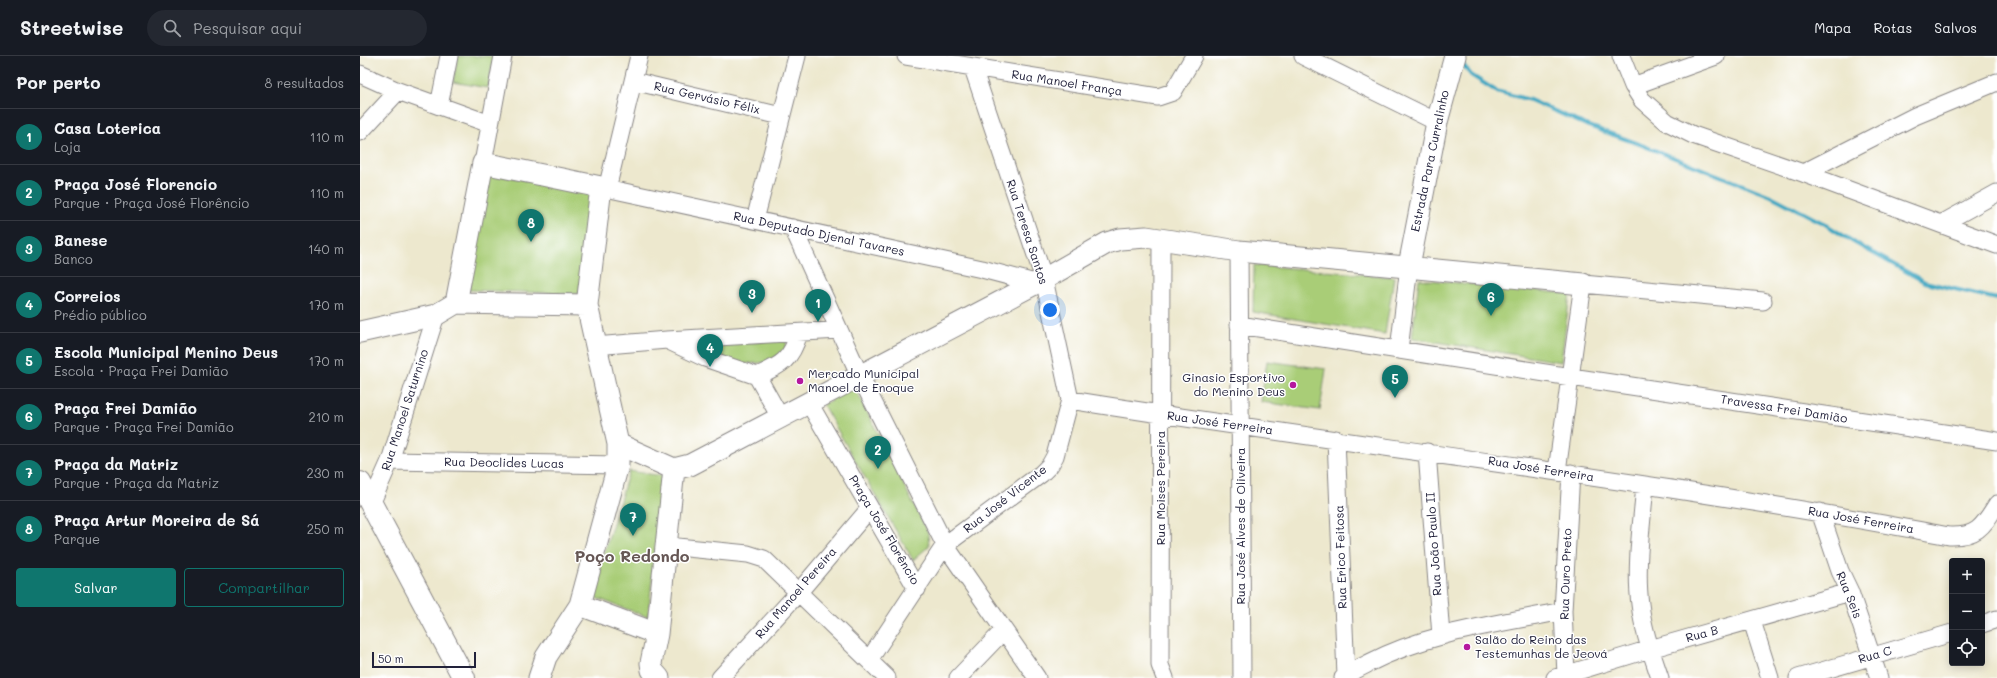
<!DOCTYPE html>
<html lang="pt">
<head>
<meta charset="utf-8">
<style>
  :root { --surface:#171b24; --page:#242831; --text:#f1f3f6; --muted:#9ea1a6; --line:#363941; --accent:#0f766e }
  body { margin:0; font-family:Mali,sans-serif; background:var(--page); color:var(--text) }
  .controls { position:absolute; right:12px; bottom:12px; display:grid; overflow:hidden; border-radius:4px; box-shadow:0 2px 10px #0003 }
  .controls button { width:36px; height:36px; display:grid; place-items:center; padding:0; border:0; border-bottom:1px solid var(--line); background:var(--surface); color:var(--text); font:20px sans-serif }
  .scale { position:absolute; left:12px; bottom:10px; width:104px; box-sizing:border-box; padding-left:4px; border:2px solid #22223b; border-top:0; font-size:11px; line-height:14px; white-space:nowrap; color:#22223b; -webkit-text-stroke:3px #fff; paint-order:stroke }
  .you { position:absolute; left:690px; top:254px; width:14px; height:14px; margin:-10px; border:3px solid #fff; border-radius:50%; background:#1a73e8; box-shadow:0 0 0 6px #1a73e833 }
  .badge { display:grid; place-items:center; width:26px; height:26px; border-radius:50%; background:var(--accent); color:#fff; font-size:13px; font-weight:700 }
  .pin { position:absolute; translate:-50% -33px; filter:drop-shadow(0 1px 2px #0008) }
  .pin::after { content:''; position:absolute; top:21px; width:14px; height:12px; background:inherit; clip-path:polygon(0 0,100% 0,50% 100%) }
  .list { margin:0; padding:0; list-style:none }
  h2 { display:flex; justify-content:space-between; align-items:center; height:52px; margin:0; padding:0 16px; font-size:17px }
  h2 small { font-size:13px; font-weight:400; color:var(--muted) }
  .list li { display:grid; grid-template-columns:26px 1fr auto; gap:12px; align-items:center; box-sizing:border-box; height:56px; padding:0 16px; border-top:1px solid var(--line) }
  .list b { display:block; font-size:15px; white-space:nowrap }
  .list p { margin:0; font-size:13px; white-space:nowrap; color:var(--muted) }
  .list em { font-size:13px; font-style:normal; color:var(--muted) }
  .actions { display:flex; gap:8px; padding:12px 16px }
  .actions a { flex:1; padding:9px 0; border:1px solid var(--accent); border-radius:4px; text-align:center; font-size:14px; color:var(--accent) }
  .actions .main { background:var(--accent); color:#fff }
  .icon { flex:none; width:22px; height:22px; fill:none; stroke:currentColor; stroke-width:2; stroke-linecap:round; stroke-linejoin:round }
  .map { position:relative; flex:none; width:1637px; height:622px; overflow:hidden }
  header { display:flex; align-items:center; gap:24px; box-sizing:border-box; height:56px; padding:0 20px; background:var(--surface); border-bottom:1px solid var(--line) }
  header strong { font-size:19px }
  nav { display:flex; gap:22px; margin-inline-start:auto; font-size:14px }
  .search { width:280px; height:36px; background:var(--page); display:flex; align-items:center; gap:10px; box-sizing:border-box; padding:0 14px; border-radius:22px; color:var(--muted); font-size:15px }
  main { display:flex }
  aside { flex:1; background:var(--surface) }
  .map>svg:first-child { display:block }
  .green { fill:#a9cd77; stroke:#667859 }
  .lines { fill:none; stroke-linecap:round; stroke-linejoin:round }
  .stream { stroke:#42a8c2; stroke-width:4 }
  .minor-casing { stroke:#888584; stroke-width:19 }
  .tertiary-casing { stroke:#888584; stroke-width:23 }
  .primary-casing { stroke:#888584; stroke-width:24 }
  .minor { stroke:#fff; stroke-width:17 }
  .tertiary { stroke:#fff; stroke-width:21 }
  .primary { stroke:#fff; stroke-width:22 }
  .poi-dot { fill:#b5179e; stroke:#fff; stroke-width:1.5 }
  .labels { text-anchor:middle; stroke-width:3; stroke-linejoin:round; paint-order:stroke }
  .street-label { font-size:12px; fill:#22223b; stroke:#fff }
  .poi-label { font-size:12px; fill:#22223b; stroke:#fff; text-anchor:start }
  .district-label { font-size:16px; font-weight:bold; fill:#665755; stroke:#fff }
</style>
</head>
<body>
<header>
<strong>Streetwise</strong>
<div class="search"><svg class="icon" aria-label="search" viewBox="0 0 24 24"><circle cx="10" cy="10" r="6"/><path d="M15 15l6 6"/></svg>Pesquisar aqui</div>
<nav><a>Mapa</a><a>Rotas</a><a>Salvos</a></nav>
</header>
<main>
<aside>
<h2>Por perto<small>8 resultados</small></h2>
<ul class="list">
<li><span class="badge">1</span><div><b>Casa Loterica</b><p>Loja</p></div><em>110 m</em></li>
<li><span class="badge">2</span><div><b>Praça José Florencio</b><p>Parque · Praça José Florêncio</p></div><em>110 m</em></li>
<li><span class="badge">3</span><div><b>Banese</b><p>Banco</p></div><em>140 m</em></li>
<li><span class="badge">4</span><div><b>Correios</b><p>Prédio público</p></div><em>170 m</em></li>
<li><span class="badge">5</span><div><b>Escola Municipal Menino Deus</b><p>Escola · Praça Frei Damião</p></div><em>170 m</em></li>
<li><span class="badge">6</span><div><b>Praça Frei Damião</b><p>Parque · Praça Frei Damião</p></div><em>210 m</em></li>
<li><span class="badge">7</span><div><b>Praça da Matriz</b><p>Parque · Praça da Matriz</p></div><em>230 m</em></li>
<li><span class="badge">8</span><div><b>Praça Artur Moreira de Sá</b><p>Parque</p></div><em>250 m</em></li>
</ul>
<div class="actions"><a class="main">Salvar</a><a>Compartilhar</a></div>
</aside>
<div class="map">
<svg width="1637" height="622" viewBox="0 0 1637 622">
  <rect width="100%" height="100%" fill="#fff"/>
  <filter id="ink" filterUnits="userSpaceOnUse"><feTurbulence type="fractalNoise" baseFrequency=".025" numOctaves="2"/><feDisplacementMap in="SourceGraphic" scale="8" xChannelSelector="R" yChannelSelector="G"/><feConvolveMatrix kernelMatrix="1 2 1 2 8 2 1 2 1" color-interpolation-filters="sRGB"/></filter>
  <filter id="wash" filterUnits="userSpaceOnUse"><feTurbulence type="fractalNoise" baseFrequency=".012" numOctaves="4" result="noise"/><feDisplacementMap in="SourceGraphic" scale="16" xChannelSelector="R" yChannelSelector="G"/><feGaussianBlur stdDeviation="0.9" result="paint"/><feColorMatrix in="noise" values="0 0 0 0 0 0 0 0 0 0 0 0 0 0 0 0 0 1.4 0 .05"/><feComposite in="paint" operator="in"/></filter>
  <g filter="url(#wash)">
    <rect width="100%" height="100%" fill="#ede8ce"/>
    <path class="green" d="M 98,0 L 134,0 L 128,32 L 93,26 Z
      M 128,117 L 232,137 L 219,238 L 108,234 Z
      M 894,209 L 1034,221 L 1025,278 L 893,256 Z
      M 1059,223 L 1210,238 L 1201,306 L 1052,282 Z
      M 427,284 L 425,293 L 410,306 L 383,308 L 373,306 L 339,290 Z
      M 907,305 L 966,313 L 960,354 L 901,346 Z
      M 494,330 L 568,477 L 569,490 L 553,504 L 463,349 Z
      M 269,415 L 303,420 L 288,561 L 231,540 Z"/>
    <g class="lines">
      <path class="stream" d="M 1101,6 L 1111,19 L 1136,35 L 1170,44 L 1226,69 L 1279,88 L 1411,140 L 1465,168 L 1495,187 L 1565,226 L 1637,243"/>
    </g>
  </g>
  <g filter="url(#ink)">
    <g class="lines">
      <defs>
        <path id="minor" d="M 546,0 L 798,41 L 813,36 L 834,0
          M 943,0 L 1077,66
          M 1261,0 L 1273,30 L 1282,44 L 1307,66 L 1333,79 L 1443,117 L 1637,189
          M 0,18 L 38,35 L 130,68
          M 273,25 L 421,60
          M 1273,30 L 1356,0
          M 79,50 L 89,0
          M 0,76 L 38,35
          M 123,107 L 143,0
          M 1443,117 L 1555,60 L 1637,26
          M 241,131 L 622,213 L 675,227
          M 247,133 L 279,0
          M 395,164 L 437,0
          M 1581,168 L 1637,137
          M 433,172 L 500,320 L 585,489 L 677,622
          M 801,183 L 800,609 L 805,622
          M 879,195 L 882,622
          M 879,269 L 1211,321 L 1637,385
          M 309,285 L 345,302 L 397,320 L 420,361
          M 235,290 L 307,284 L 479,274
          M 1039,294 L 1049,210
          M 397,320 C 422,309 431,304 439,277
          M 710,344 C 1003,391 1297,425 1589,480 C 1618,481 1623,470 1637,448
          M 449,347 L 557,533
          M 976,383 L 986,619 L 989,622
          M 1067,396 L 1081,580
          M 30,405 L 258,409
          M 1197,415 L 1223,228 L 1403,245
          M 1285,429 C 1282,467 1275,511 1280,548 C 1283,574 1292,598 1300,622
          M 11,448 L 30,405 L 76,259
          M 1460,456 L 1480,515 L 1490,536 L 1519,622
          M 307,490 L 388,498 L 404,503 L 527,622
          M 1392,565 L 1410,622
          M 1622,568 L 1637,563
          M 509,604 L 585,489 L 681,418 L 690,409 L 695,400 L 710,344 L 684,223 L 613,12
          M 1206,619 L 1203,555 L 1211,417
          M 360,622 L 438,537 L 510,452
          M 598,622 L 643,575
          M 983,622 C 990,616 1000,612 1009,607 C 1069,576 1138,568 1203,555
          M 1195,622 L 1290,593 L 1490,536
          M 1438,622 L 1592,577"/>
        <path id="tertiary" d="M 1049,210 L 1077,66 L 1095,0
          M 96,247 L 123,107 L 241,131 L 227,249 L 258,388 L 258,409 L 220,549 L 186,601 L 179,622
          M 96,247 L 227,249
          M 0,276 L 76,259 L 96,247
          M 258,388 L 314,413
          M 314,413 L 330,409 L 684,223 L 747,187 L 760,183 L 786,181 L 879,195 L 1223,228
          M 220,549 L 297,578
          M 299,622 L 292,614 L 291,607 L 297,578 L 314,413"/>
        <path id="primary" d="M 0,427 L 104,622"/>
      </defs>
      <use href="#minor" class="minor-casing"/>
      <use href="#tertiary" class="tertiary-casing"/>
      <use href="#primary" class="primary-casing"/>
      <use href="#minor" class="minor"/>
      <use href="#tertiary" class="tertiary"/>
      <use href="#primary" class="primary"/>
    </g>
  </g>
  <g class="poi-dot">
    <circle cx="440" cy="325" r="4"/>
    <circle cx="933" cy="329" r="4"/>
    <circle cx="1107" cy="591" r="4"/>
  </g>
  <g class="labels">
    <g class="street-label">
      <text transform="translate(707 27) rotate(9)" y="4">Rua Manoel França</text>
      <text transform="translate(347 42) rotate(13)" y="4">Rua Gervásio Félix</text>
      <text transform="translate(1070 105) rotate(-78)" y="4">Estrada Para Curralinho</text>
      <text transform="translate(667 176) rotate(72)" y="4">Rua Teresa Santos</text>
      <text transform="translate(459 178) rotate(12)" y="4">Rua Deputado Djenal Tavares</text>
      <text transform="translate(1424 353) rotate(9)" y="4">Travessa Frei Damião</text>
      <text transform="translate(45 354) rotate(-72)" y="4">Rua Manoel Saturnino</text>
      <text transform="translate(860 367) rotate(8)" y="4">Rua José Ferreira</text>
      <text transform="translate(144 407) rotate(1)" y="4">Rua Deoclides Lucas</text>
      <text transform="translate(1181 413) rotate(9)" y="4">Rua José Ferreira</text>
      <text transform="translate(801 432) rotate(-90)" y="4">Rua Moises Pereira</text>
      <text transform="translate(645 443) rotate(-38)" y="4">Rua José Vicente</text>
      <text transform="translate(1501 464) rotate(10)" y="4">Rua José Ferreira</text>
      <text transform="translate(881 470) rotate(-90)" y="4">Rua José Alves de Oliveira</text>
      <text transform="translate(524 474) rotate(59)" y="4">Praça José Florêncio</text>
      <text transform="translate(1074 488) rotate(-94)" y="4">Rua João Paulo II</text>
      <text transform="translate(981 501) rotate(-92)" y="4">Rua Erico Feitosa</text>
      <text transform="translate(1206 518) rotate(-88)" y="4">Rua Ouro Preto</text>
      <text transform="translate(436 537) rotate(-49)" y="4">Rua Manoel Pereira</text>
      <text transform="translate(1489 539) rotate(68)" y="4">Rua Seis</text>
      <text transform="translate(1342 578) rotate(-15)" y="4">Rua B</text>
      <text transform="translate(1515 599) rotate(-16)" y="4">Rua C</text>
    </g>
    <g class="poi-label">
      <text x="448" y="322">Mercado Municipal<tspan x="448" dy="14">Manoel de Enoque</tspan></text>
      <text x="925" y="326" text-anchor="end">Ginasio Esportivo<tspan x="925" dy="14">do Menino Deus</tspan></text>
      <text x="1115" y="588">Salão do Reino das<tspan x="1115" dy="14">Testemunhas de Jeová</tspan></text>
    </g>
    <g class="district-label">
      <text x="272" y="506">Poço Redondo</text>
    </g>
  </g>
</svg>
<div class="controls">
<button>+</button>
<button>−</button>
<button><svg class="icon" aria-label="locate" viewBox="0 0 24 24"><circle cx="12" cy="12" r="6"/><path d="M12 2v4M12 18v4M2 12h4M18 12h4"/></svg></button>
</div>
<div class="scale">50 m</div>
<div class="you"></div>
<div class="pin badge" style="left:458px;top:266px">1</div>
<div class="pin badge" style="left:518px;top:413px">2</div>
<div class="pin badge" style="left:392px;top:257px">3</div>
<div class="pin badge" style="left:350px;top:311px">4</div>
<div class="pin badge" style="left:1035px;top:342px">5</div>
<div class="pin badge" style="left:1131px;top:260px">6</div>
<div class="pin badge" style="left:273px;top:480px">7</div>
<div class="pin badge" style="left:171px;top:186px">8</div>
</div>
</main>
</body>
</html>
